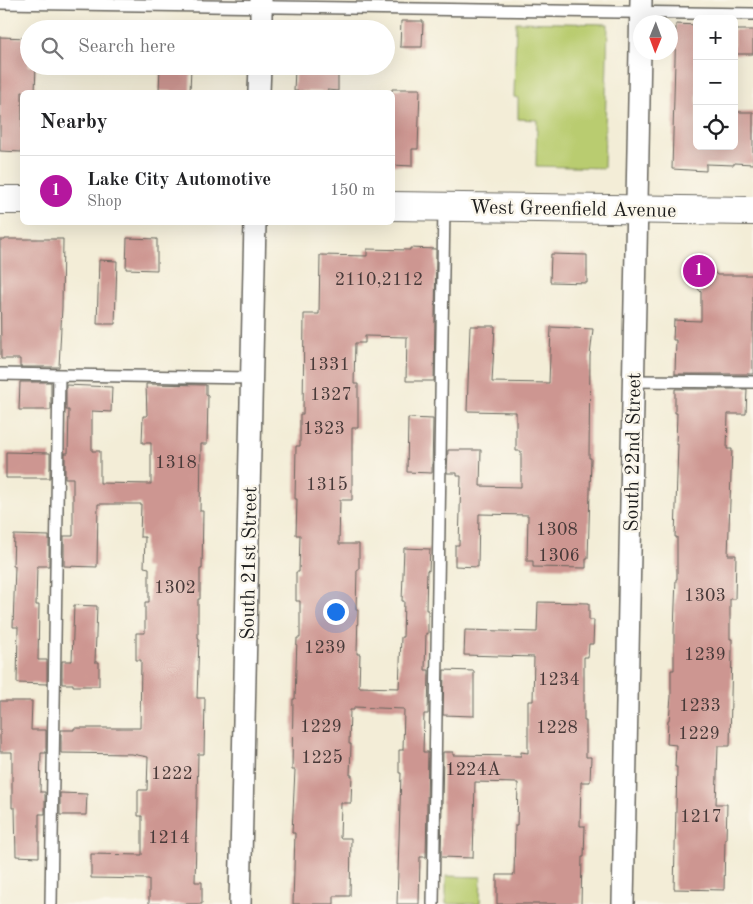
<!DOCTYPE html>
<html lang="en">
<head>
<meta charset="utf-8">
<style>
  :root { --surface:#fff; --page:#f2f2f2; --text:#202124; --muted:#757577; --line:#e0e0e0; --accent:#b5179e }
  body { margin:0; font-family:"Old Standard TT",serif; background:var(--page); color:var(--text) }
  .controls { position:absolute; right:15px; top:15px; display:grid; overflow:hidden; border-radius:8px; box-shadow:0 5px 20px #0002 }
  .controls button { width:45px; height:45px; display:grid; place-items:center; padding:0; border:0; border-bottom:1px solid var(--line); background:var(--surface); color:var(--text); font:25px sans-serif }
  .compass { position:absolute; left:633px; top:15px; width:45px; height:45px; border-radius:50%; background:var(--surface); box-shadow:0 5px 20px #0002; rotate:181deg }
  .you { position:absolute; left:335px; top:611px; width:18px; height:18px; margin:-12px; border:4px solid #fff; border-radius:50%; background:#1a73e8; box-shadow:0 0 0 8px #1a73e833 }
  .badge { display:grid; place-items:center; width:32px; height:32px; border-radius:50%; background:var(--accent); color:#fff; font-size:16px; font-weight:700 }
  .pin { position:absolute; translate:-50% -50%; border:2px solid #fff; box-shadow:0 1px 5px #0006 }
  .list { margin:0; padding:0; list-style:none }
  h2 { display:flex; justify-content:space-between; align-items:center; height:65px; margin:0; padding:0 20px; font-size:21px }
  h2 small { font-size:16px; font-weight:400; color:var(--muted) }
  .list li { display:grid; grid-template-columns:32px 1fr auto; gap:15px; align-items:center; box-sizing:border-box; height:70px; padding:0 20px; border-top:1px solid var(--line) }
  .list b { display:block; font-size:19px; white-space:nowrap }
  .list p { margin:0; font-size:16px; white-space:nowrap; color:var(--muted) }
  .list em { font-size:16px; font-style:normal; color:var(--muted) }
  .icon { flex:none; width:28px; height:28px; fill:none; stroke:currentColor; stroke-width:2; stroke-linecap:round; stroke-linejoin:round }
  .map { position:relative; flex:none; width:753px; height:904px; overflow:hidden }
  .search { position:absolute; background:var(--surface); box-shadow:0 5px 20px #0002; left:20px; top:20px; width:375px; height:55px; display:flex; align-items:center; gap:12px; box-sizing:border-box; padding:0 18px; border-radius:28px; color:var(--muted); font-size:19px }
  .panel { position:absolute; background:var(--surface); box-shadow:0 5px 20px #0002; left:20px; top:90px; width:375px; height:135px; border-radius:8px }
  .map>svg:first-child { display:block }
  .green { fill:#b9cc6f; stroke:#6a7446 }
  .building { fill:#cd9691 }
  .lines { fill:none; stroke-linecap:round; stroke-linejoin:round }
  .service-casing { stroke:#67655d; stroke-width:14 }
  .minor-casing { stroke:#67655d; stroke-width:24 }
  .secondary-casing { stroke:#67655d; stroke-width:30 }
  .service { stroke:#fff; stroke-width:11 }
  .minor { stroke:#fff; stroke-width:21 }
  .secondary { stroke:#fff; stroke-width:28 }
  .labels { text-anchor:middle; stroke-width:5; stroke-linejoin:round; paint-order:stroke }
  .number-label { font-size:18px; fill:#483a39 }
  .street-label { font-size:20px; fill:#1c1c1c; stroke:#fbf7ec }
</style>
</head>
<body>
<div class="map">
<svg width="753" height="904" viewBox="0 0 753 904">
  <rect width="100%" height="100%" fill="#fbf7ec"/>
  <filter id="ink" filterUnits="userSpaceOnUse"><feTurbulence type="fractalNoise" baseFrequency=".02" numOctaves="2"/><feDisplacementMap in="SourceGraphic" scale="10" xChannelSelector="R" yChannelSelector="G"/><feConvolveMatrix kernelMatrix="1 2 1 2 8 2 1 2 1" color-interpolation-filters="sRGB"/></filter>
  <filter id="wash" filterUnits="userSpaceOnUse"><feTurbulence type="fractalNoise" baseFrequency=".0096" numOctaves="4" result="noise"/><feDisplacementMap in="SourceGraphic" scale="20" xChannelSelector="R" yChannelSelector="G"/><feGaussianBlur stdDeviation="1.12" result="paint"/><feColorMatrix in="noise" values="0 0 0 0 0 0 0 0 0 0 0 0 0 0 0 0 0 1.4 0 .05"/><feComposite in="paint" operator="in"/></filter>
  <g filter="url(#wash)">
    <rect width="100%" height="100%" fill="#f3edd7"/>
    <path class="green" d="M 516,22 L 608,24 L 604,168 L 536,166 L 537,120 L 518,119 L 518,98 L 514,97 Z
      M 446,876 L 481,877 L 480,904 L 446,904 Z"/>
    <g id="blocks">
      <path class="building" d="M 401,21 L 423,21 L 422,47 L 400,47 Z
        M 676,24 L 697,25 L 697,146 L 734,146 L 734,112 L 753,112 L 753,164 L 734,163 L 734,165 L 706,164 L 706,171 L 672,169 Z
        M 734,30 L 753,30 L 753,54 L 734,54 Z
        M 0,37 L 29,38 L 29,66 L 36,66 L 35,92 L 22,92 L 22,152 L 0,151 Z
        M 160,66 L 191,66 L 190,92 L 159,91 Z
        M 295,69 L 338,71 L 338,91 L 327,90 L 327,92 L 294,91 Z
        M 392,89 L 420,89 L 418,149 L 412,149 L 412,166 L 392,165 Z
        M 127,238 L 157,239 L 157,270 L 126,269 Z
        M 5,239 L 63,239 L 62,307 L 59,367 L 20,367 L 20,359 L 1,359 L 0,240 L 5,240 Z
        M 410,248 L 436,249 L 434,381 L 406,381 L 407,337 L 365,336 L 365,343 L 355,343 L 354,384 L 358,384 L 358,428 L 352,428 L 352,500 L 340,500 L 339,544 L 359,544 L 359,570 L 357,570 L 356,610 L 358,610 L 357,654 L 360,654 L 359,687 L 399,688 L 401,637 L 403,637 L 404,601 L 402,601 L 404,548 L 430,549 L 429,571 L 427,570 L 426,610 L 428,610 L 428,634 L 426,633 L 425,670 L 429,670 L 428,714 L 424,714 L 423,752 L 428,752 L 426,857 L 420,857 L 419,904 L 397,904 L 401,773 L 399,773 L 399,750 L 403,750 L 404,709 L 354,707 L 354,710 L 350,710 L 349,744 L 351,744 L 350,775 L 352,775 L 351,803 L 341,803 L 340,838 L 351,838 L 350,896 L 334,896 L 334,904 L 293,904 L 295,833 L 292,833 L 295,770 L 292,770 L 293,699 L 295,699 L 297,638 L 300,638 L 300,601 L 296,601 L 296,572 L 299,572 L 300,535 L 296,535 L 297,499 L 295,499 L 296,446 L 300,446 L 300,414 L 303,414 L 304,314 L 319,314 L 320,255 L 367,256 L 367,249 L 410,250 Z
        M 551,254 L 587,255 L 587,283 L 550,282 Z
        M 700,256 L 717,275 L 753,275 L 753,374 L 675,374 L 675,373 L 676,340 L 673,340 L 674,320 L 701,321 L 701,292 L 683,272 Z
        M 99,260 L 117,261 L 115,324 L 97,324 Z
        M 470,326 L 495,326 L 492,382 L 549,383 L 551,327 L 593,329 L 590,356 L 589,458 L 591,458 L 588,559 L 586,559 L 586,568 L 533,567 L 533,561 L 527,561 L 528,515 L 479,514 L 478,567 L 455,566 L 455,545 L 459,545 L 461,476 L 457,476 L 457,473 L 447,473 L 448,450 L 481,450 L 480,486 L 521,487 L 521,451 L 516,451 L 516,412 L 467,411 Z
        M 20,382 L 51,382 L 51,410 L 19,410 Z
        M 146,384 L 206,385 L 206,395 L 208,395 L 207,444 L 201,444 L 200,511 L 203,511 L 202,569 L 200,569 L 200,599 L 198,599 L 198,638 L 199,638 L 197,698 L 205,698 L 204,754 L 198,754 L 195,882 L 202,882 L 202,904 L 149,904 L 149,879 L 91,878 L 91,854 L 142,855 L 142,816 L 138,816 L 138,790 L 147,790 L 148,757 L 132,754 L 61,753 L 61,730 L 74,730 L 74,728 L 140,728 L 141,660 L 136,660 L 136,633 L 145,633 L 145,602 L 149,602 L 149,568 L 144,567 L 145,537 L 140,537 L 141,504 L 98,504 L 97,567 L 64,566 L 64,536 L 73,536 L 73,478 L 65,478 L 65,453 L 68,453 L 69,410 L 66,410 L 66,385 L 112,387 L 111,412 L 92,411 L 92,451 L 100,451 L 100,483 L 151,484 L 151,443 L 142,443 L 143,416 L 147,416 Z
        M 675,389 L 747,389 L 746,414 L 728,414 L 727,449 L 732,449 L 728,555 L 736,555 L 735,599 L 730,599 L 730,639 L 732,639 L 732,649 L 730,746 L 718,746 L 716,804 L 727,804 L 726,839 L 725,839 L 724,890 L 674,889 L 677,767 L 675,767 L 676,745 L 667,744 L 668,720 L 669,720 L 671,697 L 671,670 L 674,670 L 674,630 L 676,579 L 677,579 L 677,537 L 675,537 L 678,444 L 676,444 L 677,413 L 675,413 Z
        M 408,418 L 433,419 L 432,473 L 407,472 Z
        M 6,452 L 50,453 L 50,478 L 6,478 Z
        M 14,535 L 49,536 L 49,566 L 37,566 L 36,605 L 39,605 L 38,660 L 47,660 L 47,684 L 17,683 L 18,627 L 13,627 L 15,566 L 13,566 Z
        M 538,602 L 589,603 L 589,620 L 594,620 L 593,644 L 589,644 L 588,657 L 584,657 L 584,721 L 586,721 L 586,757 L 591,757 L 590,782 L 581,782 L 580,826 L 585,826 L 584,857 L 582,857 L 581,904 L 497,904 L 497,875 L 514,875 L 515,825 L 517,825 L 518,783 L 475,782 L 473,858 L 441,857 L 443,752 L 453,752 L 453,755 L 521,756 L 521,752 L 528,753 L 528,701 L 533,701 L 534,657 L 464,655 L 465,630 L 537,632 Z
        M 74,605 L 97,606 L 95,662 L 99,662 L 99,686 L 73,686 L 73,684 L 62,684 L 62,661 L 72,661 Z
        M 444,670 L 474,671 L 474,716 L 443,715 Z
        M 0,701 L 32,701 L 31,730 L 46,730 L 46,753 L 41,753 L 40,792 L 45,792 L 45,814 L 39,814 L 39,857 L 16,856 L 15,808 L 12,808 L 12,752 L 0,752 Z
        M 60,793 L 87,794 L 86,815 L 60,815 Z"/>
    </g>
  </g>
  <g filter="url(#ink)">
    <use href="#blocks" fill-opacity="0" stroke="#67655d" stroke-width="1"/>
    <g class="lines">
      <defs>
        <path id="service" d="M 0,3 L 753,14
          M 0,374 L 252,378
          M 633,381 L 753,382
          M 51,904 L 59,375
          M 433,904 L 444,207"/>
        <path id="minor" d="M 261,29 L 261,0
          M 259,92 L 260,66
          M 240,904 L 255,222
          M 623,904 L 641,0"/>
        <path id="secondary" d="M 0,200 L 22,200
          M 392,206 L 753,211"/>
      </defs>
      <use href="#service" class="service-casing"/>
      <use href="#minor" class="minor-casing"/>
      <use href="#secondary" class="secondary-casing"/>
      <use href="#service" class="service"/>
      <use href="#minor" class="minor"/>
      <use href="#secondary" class="secondary"/>
    </g>
  </g>
  <g class="labels">
    <g class="number-label">
      <text x="379" y="285">2110,2112</text>
      <text x="329" y="370">1331</text>
      <text x="331" y="400">1327</text>
      <text x="324" y="434">1323</text>
      <text x="176" y="468">1318</text>
      <text x="327" y="490">1315</text>
      <text x="557" y="535">1308</text>
      <text x="559" y="561">1306</text>
      <text x="175" y="593">1302</text>
      <text x="705" y="601">1303</text>
      <text x="325" y="653">1239</text>
      <text x="705" y="660">1239</text>
      <text x="559" y="685">1234</text>
      <text x="700" y="711">1233</text>
      <text x="321" y="732">1229</text>
      <text x="557" y="733">1228</text>
      <text x="699" y="739">1229</text>
      <text x="322" y="763">1225</text>
      <text x="473" y="775">1224A</text>
      <text x="172" y="779">1222</text>
      <text x="701" y="822">1217</text>
      <text x="169" y="843">1214</text>
    </g>
    <g class="street-label">
      <text transform="translate(573 208) rotate(1)" y="7">West Greenfield Avenue</text>
      <text transform="translate(632 452) rotate(-89)" y="7">South 22nd Street</text>
      <text transform="translate(248 563) rotate(-89)" y="7">South 21st Street</text>
    </g>
  </g>
</svg>
<div class="controls">
<button>+</button>
<button>−</button>
<button><svg class="icon" aria-label="locate" viewBox="0 0 24 24"><circle cx="12" cy="12" r="6"/><path d="M12 2v4M12 18v4M2 12h4M18 12h4"/></svg></button>
</div>
<svg class="compass" viewBox="-18 -18 36 36"><path d="M0-13l5 13h-10z" fill="#e53935"/><path d="M0 13l5-13h-10z" fill="#757577"/></svg>
<div class="you"></div>
<div class="pin badge" style="left:699px;top:271px">1</div>
<div class="search"><svg class="icon" aria-label="search" viewBox="0 0 24 24"><circle cx="10" cy="10" r="6"/><path d="M15 15l6 6"/></svg>Search here</div>
<section class="panel">
<h2>Nearby<small></small></h2>
<ul class="list">
<li><span class="badge">1</span><div><b>Lake City Automotive</b><p>Shop</p></div><em>150 m</em></li>
</ul>
</section>
</div>
</body>
</html>
